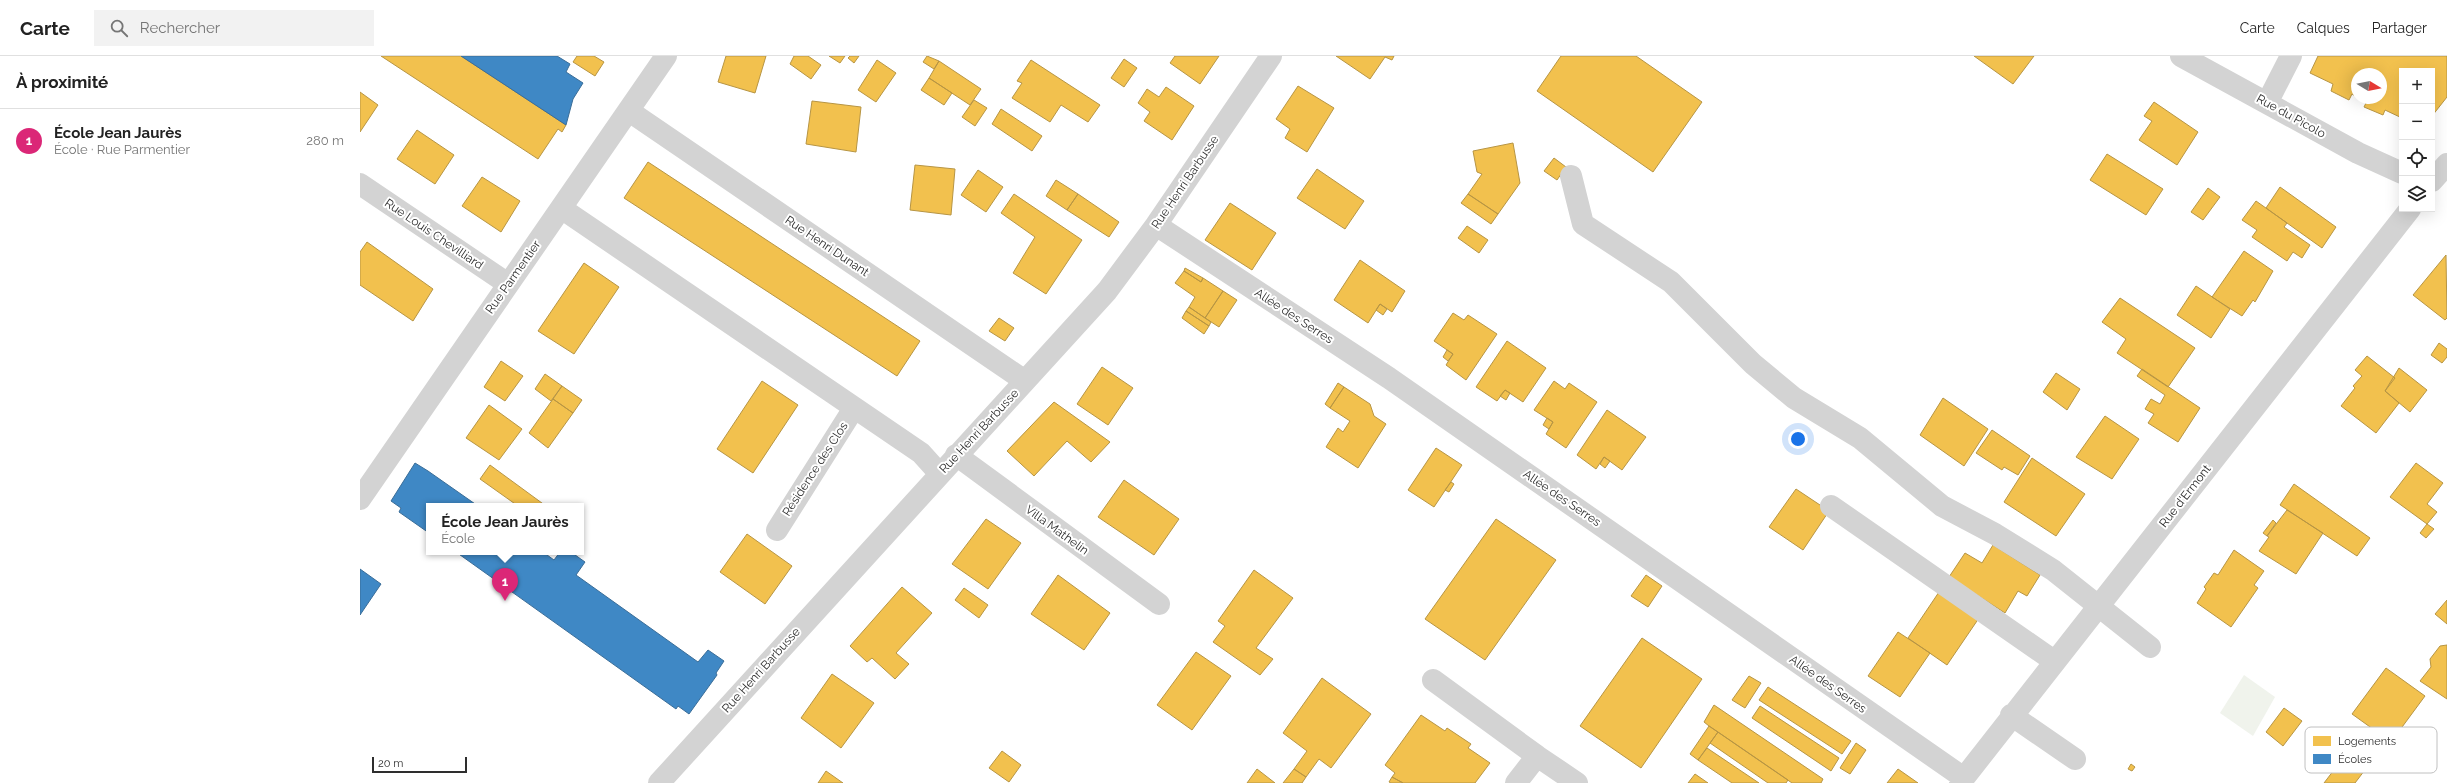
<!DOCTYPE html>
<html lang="fr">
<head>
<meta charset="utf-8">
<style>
  :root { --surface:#fff; --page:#f2f2f2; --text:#222; --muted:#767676; --line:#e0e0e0; --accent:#db2777 }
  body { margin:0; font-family:Raleway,sans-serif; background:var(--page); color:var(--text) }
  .controls { position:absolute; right:12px; top:12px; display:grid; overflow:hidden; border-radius:0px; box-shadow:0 4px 16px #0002 }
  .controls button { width:36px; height:36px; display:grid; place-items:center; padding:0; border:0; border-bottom:1px solid var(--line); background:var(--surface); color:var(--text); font:20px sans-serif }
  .compass { position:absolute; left:1991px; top:12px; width:36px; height:36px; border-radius:50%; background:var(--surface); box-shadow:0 4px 16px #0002; rotate:100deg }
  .scale { position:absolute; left:12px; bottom:10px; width:95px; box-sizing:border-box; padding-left:4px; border:2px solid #2e2e2e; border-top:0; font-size:11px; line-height:14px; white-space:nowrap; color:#2e2e2e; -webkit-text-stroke:3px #fff; paint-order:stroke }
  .you { position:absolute; left:1438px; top:383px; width:14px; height:14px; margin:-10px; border:3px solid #fff; border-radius:50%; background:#1a73e8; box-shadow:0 0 0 6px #1a73e833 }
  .badge { display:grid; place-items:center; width:26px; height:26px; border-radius:50%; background:var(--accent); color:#fff; font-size:13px; font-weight:700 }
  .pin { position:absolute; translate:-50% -33px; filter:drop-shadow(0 1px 2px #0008) }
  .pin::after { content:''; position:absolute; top:21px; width:14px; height:12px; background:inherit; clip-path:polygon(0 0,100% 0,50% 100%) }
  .popup { position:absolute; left:66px; top:447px; width:158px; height:52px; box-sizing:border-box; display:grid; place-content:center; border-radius:0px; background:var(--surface); filter:drop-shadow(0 1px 3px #0005); font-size:13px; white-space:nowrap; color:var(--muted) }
  .popup b { font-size:15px; color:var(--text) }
  .popup::after { content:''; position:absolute; left:50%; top:100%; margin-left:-8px; border:8px solid transparent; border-top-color:var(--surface) }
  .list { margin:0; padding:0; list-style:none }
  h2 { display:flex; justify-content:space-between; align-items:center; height:52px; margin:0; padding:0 16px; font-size:17px }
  h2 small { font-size:13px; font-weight:400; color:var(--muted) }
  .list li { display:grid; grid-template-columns:26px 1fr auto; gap:12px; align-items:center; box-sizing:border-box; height:64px; padding:0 16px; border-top:1px solid var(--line) }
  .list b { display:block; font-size:15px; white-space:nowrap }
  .list p { margin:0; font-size:13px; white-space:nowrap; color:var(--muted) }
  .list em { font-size:13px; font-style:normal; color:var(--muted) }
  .icon { flex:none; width:22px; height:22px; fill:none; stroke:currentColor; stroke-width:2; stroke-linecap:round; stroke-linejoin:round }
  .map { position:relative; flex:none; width:2087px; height:727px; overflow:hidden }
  header { display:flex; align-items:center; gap:24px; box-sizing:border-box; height:56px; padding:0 20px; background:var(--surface); border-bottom:1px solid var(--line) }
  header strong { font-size:19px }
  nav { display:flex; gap:22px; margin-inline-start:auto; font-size:14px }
  .search { width:280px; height:36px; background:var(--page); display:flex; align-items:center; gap:10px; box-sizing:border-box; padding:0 14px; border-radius:0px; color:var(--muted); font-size:15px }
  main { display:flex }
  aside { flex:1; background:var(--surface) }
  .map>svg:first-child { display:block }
  .green { fill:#f0f3ec }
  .homes { fill:#f2c14e; stroke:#b79544 }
  .schools { fill:#3f88c5; stroke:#3a6d98 }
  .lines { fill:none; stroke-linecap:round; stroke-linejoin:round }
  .minor { stroke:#d3d3d3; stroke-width:22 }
  .labels { text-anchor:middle; stroke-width:4; stroke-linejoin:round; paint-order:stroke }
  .street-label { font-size:12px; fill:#2e2e2e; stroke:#fff }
  .key { fill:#fff; stroke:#c0c0c0; stroke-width:1 }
  .key-label { font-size:11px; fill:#2e2e2e }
</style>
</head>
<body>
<header>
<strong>Carte</strong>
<div class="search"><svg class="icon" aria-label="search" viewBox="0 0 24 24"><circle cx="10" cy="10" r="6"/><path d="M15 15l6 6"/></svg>Rechercher</div>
<nav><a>Carte</a><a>Calques</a><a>Partager</a></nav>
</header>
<main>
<aside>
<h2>À proximité<small></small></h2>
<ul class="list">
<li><span class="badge">1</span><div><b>École Jean Jaurès</b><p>École · Rue Parmentier</p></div><em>280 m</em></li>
</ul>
</aside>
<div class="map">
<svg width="2087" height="727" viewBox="0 0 2087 727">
  <rect width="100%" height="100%" fill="#fff"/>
  <path class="green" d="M 1884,619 L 1915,641 L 1893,680 L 1860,657 Z"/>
  <path class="homes" d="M 21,0 L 101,0 L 206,69 L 202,76 L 198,73 L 178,103 Z
    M 217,0 L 234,0 L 244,6 L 235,20 L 213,6 Z
    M 366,0 L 406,0 L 395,37 L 358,26 Z
    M 434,0 L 448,0 L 461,9 L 451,23 L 430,8 Z
    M 469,0 L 485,0 L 480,7 Z
    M 490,0 L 499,0 L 494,7 L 488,2 Z
    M 567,0 L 579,5 L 574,13 L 563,6 Z
    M 815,0 L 859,0 L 840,28 L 810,7 Z
    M 976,0 L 1034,0 L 1032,4 L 1025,1 L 1010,23 Z
    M 1201,0 L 1276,0 L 1342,46 L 1293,116 L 1177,35 Z
    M 1614,0 L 1674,0 L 1653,28 Z
    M 1958,0 L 2087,0 L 2087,41 L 2072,60 L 2072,15 L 2042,15 L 2042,62 L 2025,54 L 2023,59 L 2004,51 L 2007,45 L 2000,42 L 2021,42 L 2021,18 L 1997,18 L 1997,41 L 1992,38 L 1989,44 L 1971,35 L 1973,28 L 1950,17 Z
    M 764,3 L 777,12 L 764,31 L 751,22 Z
    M 517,4 L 536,17 L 516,46 L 498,34 Z
    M 671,4 L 740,49 L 728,66 L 701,49 L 690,66 L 652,42 L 662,27 L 657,25 Z
    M 579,5 L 621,33 L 610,49 L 569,22 Z
    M 569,22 L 592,37 L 584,49 L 561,34 Z
    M 938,30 L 974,52 L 947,96 L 925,82 L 930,73 L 916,63 Z
    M 806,31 L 834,50 L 812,84 L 784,65 L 790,56 L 778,47 L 787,33 L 799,41 Z
    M 0,36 L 18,49 L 0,76 Z
    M 614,44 L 627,52 L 615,70 L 602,61 Z
    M 452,45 L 501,51 L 496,96 L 446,88 Z
    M 1794,46 L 1838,76 L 1817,109 L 1779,84 L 1792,65 L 1784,60 Z
    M 641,53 L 682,80 L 672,95 L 632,68 Z
    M 57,74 L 94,99 L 75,128 L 37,103 Z
    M 1153,87 L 1160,127 L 1138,158 L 1108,138 L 1122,118 L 1117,116 L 1113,95 Z
    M 1747,98 L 1803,133 L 1786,159 L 1730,124 Z
    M 1194,102 L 1206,111 L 1197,124 L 1184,115 Z
    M 288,106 L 560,285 L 537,320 L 264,142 Z
    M 555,109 L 595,113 L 591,159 L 550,154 Z
    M 957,113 L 1004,145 L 985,173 L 937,142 Z
    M 618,114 L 643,131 L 626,156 L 601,139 Z
    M 122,121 L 160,145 L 141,176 L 102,150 Z
    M 696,124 L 718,138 L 707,154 L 686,140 Z
    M 1920,131 L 1976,171 L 1962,192 L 1906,152 Z
    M 1848,132 L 1860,141 L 1843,164 L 1831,156 Z
    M 654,138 L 722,184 L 686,238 L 653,217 L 675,181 L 641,157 Z
    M 718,138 L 759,166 L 749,181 L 707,154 Z
    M 1108,138 L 1138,158 L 1131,168 L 1101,147 Z
    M 1896,145 L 1927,167 L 1924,171 L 1950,189 L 1942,202 L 1933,196 L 1927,205 L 1892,181 L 1897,174 L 1882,164 Z
    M 870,147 L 916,177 L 892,214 L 845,184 Z
    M 1107,170 L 1128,184 L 1119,197 L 1098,182 Z
    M 7,186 L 73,233 L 53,265 L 0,229 L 0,196 Z
    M 1884,195 L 1913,215 L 1895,246 L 1893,244 L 1882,260 L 1852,241 Z
    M 2086,199 L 2087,262 L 2085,264 L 2053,239 Z
    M 1000,204 L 1045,235 L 1032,256 L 1020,248 L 1008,267 L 974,244 Z
    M 224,207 L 259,231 L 214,298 L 178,275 Z
    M 825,212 L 843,222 L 841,226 L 824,215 Z
    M 824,215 L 841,226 L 843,222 L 863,235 L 845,262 L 829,251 L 835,241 L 815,227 Z
    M 1836,230 L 1870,253 L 1851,282 L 1817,259 Z
    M 863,235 L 877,244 L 859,271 L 845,262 Z
    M 1760,242 L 1835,292 L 1808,331 L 1757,297 L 1766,283 L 1742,266 Z
    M 1020,248 L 1027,253 L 1023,259 L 1016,254 Z
    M 829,251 L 851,266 L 849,270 L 826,255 Z
    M 826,255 L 849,270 L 844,278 L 822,262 Z
    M 1093,257 L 1104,264 L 1108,259 L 1137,278 L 1106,324 L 1086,309 L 1093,298 L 1074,285 Z
    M 639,262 L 654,272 L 645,285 L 629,275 Z
    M 1147,285 L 1186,312 L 1163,346 L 1145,334 L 1137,345 L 1116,331 Z
    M 2079,287 L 2087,293 L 2087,301 L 2082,307 L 2071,299 Z
    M 1087,294 L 1093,298 L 1088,305 L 1083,301 Z
    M 2007,300 L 2035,322 L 2025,335 L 2039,347 L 2016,377 L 1981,350 L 1995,332 L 1993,330 L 2002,320 L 1995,314 Z
    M 141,305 L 163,320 L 145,345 L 124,331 Z
    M 742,311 L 773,332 L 748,369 L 717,348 Z
    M 2039,312 L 2067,334 L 2050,356 L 2025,335 Z
    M 1782,313 L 1840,352 L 1818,386 L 1788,367 L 1794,358 L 1785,353 L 1791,343 L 1800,348 L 1805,339 L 1777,320 Z
    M 1696,317 L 1720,333 L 1707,354 L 1683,336 Z
    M 185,318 L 202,330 L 191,345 L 175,333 Z
    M 402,325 L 438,349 L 393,417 L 357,393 Z
    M 1194,325 L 1205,333 L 1209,327 L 1237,346 L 1206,392 L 1186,378 L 1193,366 L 1174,354 Z
    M 978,327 L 984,331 L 970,352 L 965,348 Z
    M 202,330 L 222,344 L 213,357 L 193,343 Z
    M 984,331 L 1010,348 L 1014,360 L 1026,368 L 998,412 L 966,391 L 978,372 L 983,376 L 990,365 L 970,352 Z
    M 1145,334 L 1150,337 L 1146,344 L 1140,340 Z
    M 1583,342 L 1628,373 L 1604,410 L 1560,379 Z
    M 193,343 L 213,357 L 188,392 L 169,377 Z
    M 694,346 L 750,386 L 731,406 L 707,385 L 674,420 L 647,395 Z
    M 129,349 L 162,373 L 139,404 L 106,382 Z
    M 1247,354 L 1286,381 L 1262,414 L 1244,401 L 1236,413 L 1217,399 Z
    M 1745,360 L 1779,383 L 1752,423 L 1716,401 Z
    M 1187,362 L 1193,366 L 1189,373 L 1183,369 Z
    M 1632,374 L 1670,400 L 1658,419 L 1644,411 L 1642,414 L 1616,397 Z
    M 1076,392 L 1102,409 L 1074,451 L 1048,434 Z
    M 1244,401 L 1250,405 L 1245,412 L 1240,408 Z
    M 1672,402 L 1725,438 L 1696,480 L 1644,446 Z
    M 2056,407 L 2083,427 L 2067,448 L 2077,456 L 2067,468 L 2030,441 Z
    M 130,409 L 186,450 L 158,450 L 120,423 Z
    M 764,424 L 819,463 L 794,499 L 738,461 Z
    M 1091,426 L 1094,428 L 1089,436 L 1085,434 Z
    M 1934,428 L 2010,482 L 1997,500 L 1920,449 Z
    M 1436,433 L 1469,455 L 1443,494 L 1409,471 Z
    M 1927,454 L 1963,477 L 1936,518 L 1899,495 L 1909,481 L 1907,480 Z
    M 626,463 L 661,487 L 628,533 L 592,508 Z
    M 1136,463 L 1196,504 L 1125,604 L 1065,563 Z
    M 1913,464 L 1916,467 L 1907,480 L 1903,477 Z
    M 2067,468 L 2074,473 L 2066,482 L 2060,477 Z
    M 387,478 L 432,510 L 405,548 L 360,516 Z
    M 1633,489 L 1680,519 L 1667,540 L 1658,535 L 1645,557 L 1589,521 L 1605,497 L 1622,507 Z
    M 1874,494 L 1904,515 L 1894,529 L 1898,532 L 1871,571 L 1837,547 L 1846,533 L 1844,531 L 1854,517 L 1858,519 Z
    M 894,514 L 933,542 L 896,592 L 913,603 L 900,619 L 853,586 L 865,570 L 858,565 Z
    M 698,519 L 750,557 L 724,594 L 671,558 Z
    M 1286,519 L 1302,530 L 1288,551 L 1271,540 Z
    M 542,531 L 572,557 L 536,597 L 549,608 L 535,623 L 512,602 L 507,606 L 490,590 Z
    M 604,532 L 628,549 L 619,562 L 595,544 Z
    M 1579,536 L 1619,562 L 1587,609 L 1548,582 Z
    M 2087,544 L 2087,568 L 2075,558 Z
    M 1538,576 L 1570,597 L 1540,641 L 1508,620 Z
    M 1282,582 L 1342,623 L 1281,712 L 1220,670 Z
    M 2087,589 L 2087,643 L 2060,625 L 2071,611 L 2070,603 L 2080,590 Z
    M 836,596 L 871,620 L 832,674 L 797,649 Z
    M 2026,612 L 2065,640 L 2031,686 L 1992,658 Z
    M 472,618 L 514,647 L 481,692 L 441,662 Z
    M 1389,620 L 1401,627 L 1385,652 L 1372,644 Z
    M 962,622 L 1011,658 L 971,712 L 959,703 L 946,721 L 934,713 L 947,695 L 923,677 Z
    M 1408,631 L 1491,685 L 1482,698 L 1399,644 Z
    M 1354,649 L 1463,723 L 1461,727 L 1432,727 L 1349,670 L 1344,666 Z
    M 1400,650 L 1479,702 L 1471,715 L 1392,662 Z
    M 1924,652 L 1942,665 L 1923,690 L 1906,676 Z
    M 1061,659 L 1085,675 L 1087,672 L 1111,688 L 1108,692 L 1130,707 L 1115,727 L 1043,727 L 1032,721 L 1035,717 L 1025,709 Z
    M 1349,670 L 1358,676 L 1338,704 L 1330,698 Z
    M 1358,676 L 1428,724 L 1426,727 L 1408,727 L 1350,687 Z
    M 1996,685 L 2028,707 L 2023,714 L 2011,706 L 1995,727 L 1964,727 Z
    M 1496,687 L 1506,694 L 1490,718 L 1480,712 Z
    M 1347,692 L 1399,727 L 1372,727 L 1338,704 Z
    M 642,695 L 661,709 L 649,726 L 629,712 Z
    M 1771,708 L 1775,711 L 1772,715 L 1768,713 Z
    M 897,713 L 915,727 L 887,727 Z
    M 934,713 L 946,721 L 942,727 L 923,727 Z
    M 1538,713 L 1558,727 L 1527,727 Z
    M 466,715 L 483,727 L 458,727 Z
    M 1335,718 L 1348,727 L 1328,727 Z
    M 1032,721 L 1043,727 L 1031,727 L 1029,726 Z"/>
  <path class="schools" d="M 101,0 L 197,0 L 210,8 L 206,16 L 223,27 L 213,43 L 206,69 Z
    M 55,407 L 68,415 L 118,450 L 69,450 L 69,477 L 39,456 L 41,452 L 31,445 Z
    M 96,496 L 183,496 L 194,504 L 200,496 L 211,496 L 225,506 L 216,519 L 338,606 L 348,594 L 364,605 L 356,617 L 357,619 L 329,658 L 318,650 L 316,653 Z
    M 0,513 L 21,528 L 0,559 Z"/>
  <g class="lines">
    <path class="minor" d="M 1821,0 L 1998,97 L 2042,117
      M 1907,47 L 1931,0
      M 269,55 L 665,325
      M 1211,120 L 1223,168 L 1311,226 L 1393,308 L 1434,342 L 1500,382 L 1582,450 L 1635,478 L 1693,514 L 1790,591
      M 2072,125 L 2087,108
      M 0,128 L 148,228
      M 201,152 L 561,397 L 579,417
      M 796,169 L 1029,322 L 1604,722
      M 596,399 L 799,548
      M 0,443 L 306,0
      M 1471,450 L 1694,605
      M 417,474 L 494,352
      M 1073,624 L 1177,700 L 1156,727
      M 1651,659 L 1715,703
      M 1177,700 L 1217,727
      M 299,727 L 747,235 L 796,169 L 911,0
      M 1600,727 L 2050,153"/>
  </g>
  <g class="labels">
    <g class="street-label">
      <text transform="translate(1931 60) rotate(29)" y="4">Rue du Picolo</text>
      <text transform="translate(825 126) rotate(-56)" y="4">Rue Henri Barbusse</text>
      <text transform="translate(74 178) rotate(34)" y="4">Rue Louis Chevilliard</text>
      <text transform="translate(467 190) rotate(34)" y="4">Rue Henri Dunant</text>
      <text transform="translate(153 221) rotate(-55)" y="4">Rue Parmentier</text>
      <text transform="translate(934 260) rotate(33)" y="4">Allée des Serres</text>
      <text transform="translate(619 375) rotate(-47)" y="4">Rue Henri Barbusse</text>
      <text transform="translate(455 413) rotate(-57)" y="4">Résidence des Clos</text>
      <text transform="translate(1825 440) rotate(-52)" y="4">Rue d'Ermont</text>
      <text transform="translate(1202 442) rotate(34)" y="4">Allée des Serres</text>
      <text transform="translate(697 474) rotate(36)" y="4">Villa Mathelin</text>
      <text transform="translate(401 614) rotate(-48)" y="4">Rue Henri Barbusse</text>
      <text transform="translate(1468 628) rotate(35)" y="4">Allée des Serres</text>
    </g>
  </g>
  <rect x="1945" y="671" width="132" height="46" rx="6" class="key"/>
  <rect x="1953" y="680" width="18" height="10" fill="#f2c14e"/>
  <rect x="1953" y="698" width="18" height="10" fill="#3f88c5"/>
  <g class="key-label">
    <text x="1978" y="689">Logements</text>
    <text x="1978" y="707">Écoles</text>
  </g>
</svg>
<div class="controls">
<button>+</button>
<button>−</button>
<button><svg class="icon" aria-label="locate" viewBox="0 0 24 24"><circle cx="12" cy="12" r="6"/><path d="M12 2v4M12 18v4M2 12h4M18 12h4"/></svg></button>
<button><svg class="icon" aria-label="layers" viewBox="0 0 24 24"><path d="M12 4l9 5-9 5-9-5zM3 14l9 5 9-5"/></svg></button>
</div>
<svg class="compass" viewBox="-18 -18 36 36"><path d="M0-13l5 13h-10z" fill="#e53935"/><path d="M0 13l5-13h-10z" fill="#767676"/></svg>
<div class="scale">20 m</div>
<div class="you"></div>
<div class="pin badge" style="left:145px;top:545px">1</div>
<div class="popup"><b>École Jean Jaurès</b>École</div>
</div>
</main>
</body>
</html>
